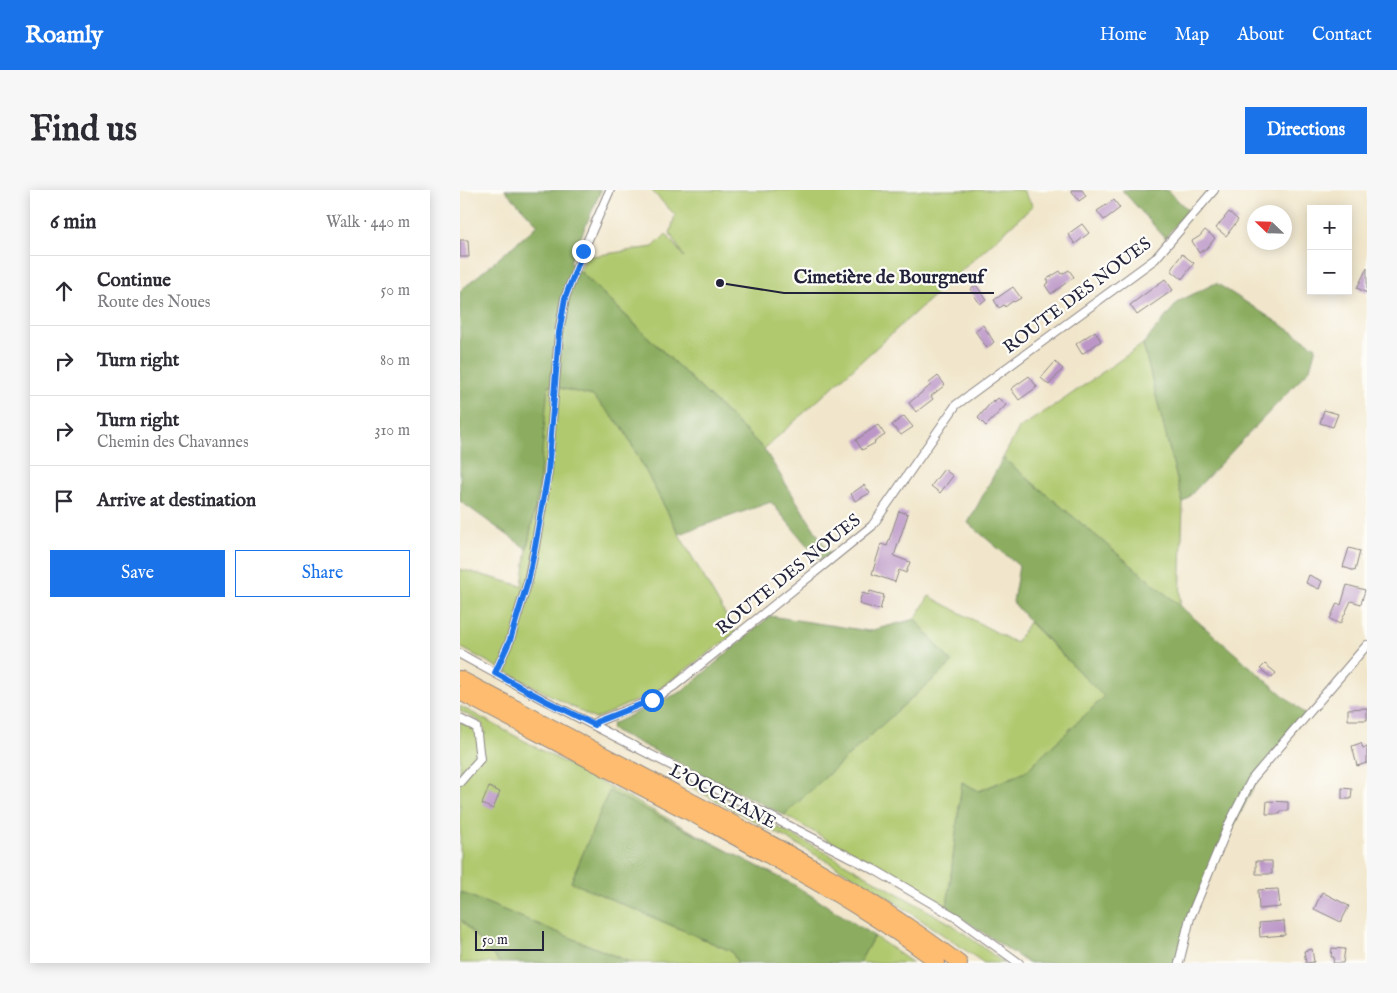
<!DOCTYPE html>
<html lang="en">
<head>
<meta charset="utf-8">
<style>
  :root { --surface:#fff; --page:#f7f7f7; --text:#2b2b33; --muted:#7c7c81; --line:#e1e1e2; --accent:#1a73e8 }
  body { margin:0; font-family:"IM FELL English",serif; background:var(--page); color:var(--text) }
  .controls { position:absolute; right:15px; top:15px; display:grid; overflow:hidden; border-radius:0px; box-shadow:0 2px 12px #0003 }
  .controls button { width:45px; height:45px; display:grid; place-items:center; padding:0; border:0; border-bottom:1px solid var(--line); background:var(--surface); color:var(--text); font:25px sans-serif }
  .compass { position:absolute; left:787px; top:15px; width:45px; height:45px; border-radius:50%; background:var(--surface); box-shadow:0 2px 12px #0003; rotate:293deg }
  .scale { position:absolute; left:15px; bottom:12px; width:69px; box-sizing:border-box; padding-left:5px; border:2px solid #22223b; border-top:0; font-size:14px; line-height:18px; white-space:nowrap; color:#22223b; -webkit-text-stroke:4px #fdfcf7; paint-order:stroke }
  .stop { position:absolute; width:15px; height:15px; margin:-11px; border:4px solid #1a73e8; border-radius:50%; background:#fff }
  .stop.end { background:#1a73e8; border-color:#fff; box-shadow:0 1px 5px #0008 }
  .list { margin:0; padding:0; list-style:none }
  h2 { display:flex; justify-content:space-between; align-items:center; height:65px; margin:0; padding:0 20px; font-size:21px }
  h2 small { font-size:16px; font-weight:400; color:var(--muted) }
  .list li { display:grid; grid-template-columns:32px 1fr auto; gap:15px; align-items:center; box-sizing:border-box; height:70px; padding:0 20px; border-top:1px solid var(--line) }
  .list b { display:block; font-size:19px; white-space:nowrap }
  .list p { margin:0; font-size:16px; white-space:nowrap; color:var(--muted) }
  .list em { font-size:16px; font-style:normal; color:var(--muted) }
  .actions { display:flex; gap:10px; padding:15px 20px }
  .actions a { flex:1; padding:11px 0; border:1px solid var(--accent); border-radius:0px; text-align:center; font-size:18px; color:var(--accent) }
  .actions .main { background:var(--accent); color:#fff }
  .icon { flex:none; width:28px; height:28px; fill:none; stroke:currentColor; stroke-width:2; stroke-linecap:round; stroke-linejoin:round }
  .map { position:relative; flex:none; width:907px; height:773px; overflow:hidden; border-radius:0px }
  header { display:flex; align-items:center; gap:30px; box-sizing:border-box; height:70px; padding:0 25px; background:var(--accent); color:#fff }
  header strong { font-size:24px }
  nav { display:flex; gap:28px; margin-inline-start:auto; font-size:18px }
  .intro { display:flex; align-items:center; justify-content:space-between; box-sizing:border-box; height:120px; padding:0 30px }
  h1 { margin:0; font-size:35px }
  .button { padding:12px 22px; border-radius:0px; background:var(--accent); color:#fff; font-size:18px; font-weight:700 }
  main { display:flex; gap:30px; padding:0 30px }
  aside { flex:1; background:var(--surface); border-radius:0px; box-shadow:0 2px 12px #0003 }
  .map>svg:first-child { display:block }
  .green { fill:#b0c96e; stroke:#697654 }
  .forest { fill:#8cad61; stroke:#57684e }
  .building { fill:#bb96c7 }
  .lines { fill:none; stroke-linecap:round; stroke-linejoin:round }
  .street-casing { stroke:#8a8483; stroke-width:10 }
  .highway-casing { stroke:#8a8483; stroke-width:16 }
  .street { stroke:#fff; stroke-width:8 }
  .highway { stroke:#fdbc70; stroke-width:14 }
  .route { stroke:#1a73e8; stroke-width:6 }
  .labels { text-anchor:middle; stroke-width:4.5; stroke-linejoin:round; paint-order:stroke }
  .street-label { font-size:18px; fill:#22223b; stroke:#fdfcf7 }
  .leader { fill:none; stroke:#22223b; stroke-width:2 }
  .callout-dot { fill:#22223b; stroke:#fdfcf7; stroke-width:2 }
  .callout-label { font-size:19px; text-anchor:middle; font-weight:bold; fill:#22223b; stroke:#fdfcf7; stroke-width:4.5; stroke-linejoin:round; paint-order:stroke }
</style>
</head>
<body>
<header>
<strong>Roamly</strong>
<nav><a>Home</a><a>Map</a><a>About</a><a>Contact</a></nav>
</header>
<div class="intro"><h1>Find us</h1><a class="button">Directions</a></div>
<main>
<aside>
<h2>6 min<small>Walk · 440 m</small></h2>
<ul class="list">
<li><svg class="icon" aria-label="ahead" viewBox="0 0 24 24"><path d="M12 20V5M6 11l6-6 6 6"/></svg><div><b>Continue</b><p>Route des Noues</p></div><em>50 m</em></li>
<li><svg class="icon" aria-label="right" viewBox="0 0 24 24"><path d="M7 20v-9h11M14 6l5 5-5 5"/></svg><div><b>Turn right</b></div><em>80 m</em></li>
<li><svg class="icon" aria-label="right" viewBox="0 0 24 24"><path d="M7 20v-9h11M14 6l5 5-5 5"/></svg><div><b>Turn right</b><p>Chemin des Chavannes</p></div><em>310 m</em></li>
<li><svg class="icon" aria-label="arrive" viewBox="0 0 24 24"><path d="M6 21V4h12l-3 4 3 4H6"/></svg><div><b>Arrive at destination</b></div></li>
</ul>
<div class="actions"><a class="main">Save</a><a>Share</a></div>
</aside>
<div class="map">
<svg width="907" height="773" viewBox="0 0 907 773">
  <rect width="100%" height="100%" fill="#fdfcf7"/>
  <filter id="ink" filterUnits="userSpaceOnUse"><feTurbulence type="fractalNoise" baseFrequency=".02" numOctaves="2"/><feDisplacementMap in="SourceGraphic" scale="10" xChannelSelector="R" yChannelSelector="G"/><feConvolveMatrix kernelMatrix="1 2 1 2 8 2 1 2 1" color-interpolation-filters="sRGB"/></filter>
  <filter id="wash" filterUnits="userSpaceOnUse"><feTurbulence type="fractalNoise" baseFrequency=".0096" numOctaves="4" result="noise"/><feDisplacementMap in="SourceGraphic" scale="20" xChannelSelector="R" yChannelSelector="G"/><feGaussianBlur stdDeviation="1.12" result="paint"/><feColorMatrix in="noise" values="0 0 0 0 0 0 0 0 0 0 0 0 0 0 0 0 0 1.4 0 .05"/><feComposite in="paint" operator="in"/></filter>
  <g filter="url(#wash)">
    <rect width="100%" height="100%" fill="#f1e6cb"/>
    <path class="green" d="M 191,0 L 563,0 L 573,16 L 304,259 L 120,81 L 126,67 L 193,57 L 206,44 L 224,67 L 210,44 L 215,25 Z
      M 683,154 L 723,313 L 720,416 L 543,268 L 559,238 L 600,212 Z
      M 87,195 L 133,206 L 163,238 L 219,344 L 276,443 L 195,502 L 135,529 L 0,457 L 0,379 L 62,396 L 67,359 L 79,297 Z
      M 469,406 L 556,453 L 569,432 L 644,507 L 565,582 L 519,601 L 502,592 L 487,718 L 324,625 L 436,522 L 492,473 L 455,429 Z
      M 0,516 L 277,666 L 149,602 L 111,692 L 271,761 L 278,773 L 172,773 L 0,702 L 0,532 L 26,544 L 21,532 L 0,521 Z
      M 215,584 L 363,661 L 493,735 L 544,773 L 524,773 L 417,700 L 335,653 L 231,597 Z
      M 0,729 L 40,773 L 0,773 Z
      M 414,746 L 453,773 L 399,773 Z"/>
    <path class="forest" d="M 45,0 L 141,0 L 110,72 L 304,259 L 371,366 L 359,370 L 311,312 L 219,344 L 163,238 L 133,206 L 88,195 L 79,297 L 67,359 L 0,311 L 0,101 L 78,35 Z
      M 662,0 L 707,0 L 728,20 L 705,48 Z
      M 756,93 L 856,157 L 850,179 L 723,313 L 683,154 L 719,111 Z
      M 543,268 L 720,416 L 845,524 L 794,596 L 730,723 L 717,773 L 568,773 L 487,718 L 502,592 L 519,601 L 565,582 L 644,507 L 570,432 L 553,412 L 559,376 L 508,333 Z
      M 310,426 L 409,441 L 455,429 L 492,473 L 436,522 L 324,625 L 151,539 L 152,534 L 223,501 Z
      M 149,601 L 333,694 L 414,746 L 399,773 L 278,773 L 271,761 L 111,692 Z
      M 0,702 L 172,773 L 40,773 L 0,729 Z"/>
    <g id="blocks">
      <path class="building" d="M 611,0 L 622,0 L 626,6 L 619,11 Z
        M 654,10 L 660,18 L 644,30 L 637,21 Z
        M 769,22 L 778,30 L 766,46 L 756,38 Z
        M 622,34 L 629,43 L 615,54 L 608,44 Z
        M 745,40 L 755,48 L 748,57 L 739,63 L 732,51 L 740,46 Z
        M 0,50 L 8,50 L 9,67 L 0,67 Z
        M 722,64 L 734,73 L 722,89 L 712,81 L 712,78 Z
        M 907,78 L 907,103 L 897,98 Z
        M 609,80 L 614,87 L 591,104 L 585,95 L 589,92 L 587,89 L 600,81 L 602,84 Z
        M 705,89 L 713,100 L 677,125 L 670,115 Z
        M 516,95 L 526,109 L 520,114 L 510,99 Z
        M 553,97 L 561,108 L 554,112 L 553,111 L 545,117 L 544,115 L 539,118 L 534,110 Z
        M 523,135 L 534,152 L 527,158 L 515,141 Z
        M 635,141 L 641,151 L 622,164 L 616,154 Z
        M 595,172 L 603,179 L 589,195 L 581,188 Z
        M 478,186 L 485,195 L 471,206 L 473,209 L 456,222 L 449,213 L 471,195 L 469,193 Z
        M 569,186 L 577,197 L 559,210 L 551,199 Z
        M 538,208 L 546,215 L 526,236 L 518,228 L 533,210 L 534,212 Z
        M 864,220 L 878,224 L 873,237 L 860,233 Z
        M 444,226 L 453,237 L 441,245 L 432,235 Z
        M 418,235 L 425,245 L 414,252 L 415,253 L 402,260 L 396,250 Z
        M 484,279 L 493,286 L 480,303 L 471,296 Z
        M 404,295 L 410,303 L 395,311 L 391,304 Z
        M 439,321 L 448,324 L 434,366 L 450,372 L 446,383 L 439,380 L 435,392 L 412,384 L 421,354 L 427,356 Z
        M 889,358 L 900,361 L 895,381 L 883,377 Z
        M 849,385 L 862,391 L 859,399 L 846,393 Z
        M 887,395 L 905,400 L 901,414 L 891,411 L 880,434 L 870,429 L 877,413 L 881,415 Z
        M 410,401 L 424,405 L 420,420 L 399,414 L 402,403 L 409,405 Z
        M 805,474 L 816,483 L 812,488 L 800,479 Z
        M 907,518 L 907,530 L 888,530 L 888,519 Z
        M 901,553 L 903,558 L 907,557 L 907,573 L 897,576 L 892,556 Z
        M 29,597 L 40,602 L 33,619 L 22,614 Z
        M 882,598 L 892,599 L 891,609 L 882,609 Z
        M 807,611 L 828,612 L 828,621 L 821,621 L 820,624 L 806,624 Z
        M 796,671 L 812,671 L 812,684 L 796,684 Z
        M 818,699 L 820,717 L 799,719 L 798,700 Z
        M 862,702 L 889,716 L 881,732 L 854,719 Z
        M 824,731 L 825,745 L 800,747 L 799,733 Z
        M 872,758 L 885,759 L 883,773 L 873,773 L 874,767 L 871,767 Z
        M 852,759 L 854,772 L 846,773 L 844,761 Z"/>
    </g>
  </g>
  <g filter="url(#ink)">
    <use href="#blocks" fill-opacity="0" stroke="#8a8483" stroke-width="1"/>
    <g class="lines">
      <defs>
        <path id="street" d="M 0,464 L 86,511 L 415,680 L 497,728 L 559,773
          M 35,483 L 50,450 L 68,391 L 74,362 L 88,283 L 99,143 L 105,108 L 123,61 L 150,0
          M 0,529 L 16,537 L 20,569 L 0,592
          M 135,535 L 136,532 L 192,510 L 214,496 L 412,336 L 496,215 L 695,69 L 754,0
          M 719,773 L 730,728 L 769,634 L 792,589 L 907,455"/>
        <path id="highway" d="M 0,488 C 78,529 156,571 234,612 C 326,660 418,710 500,773
          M 0,503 C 78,544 156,585 235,626 C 318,671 402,715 478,773"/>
      </defs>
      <use href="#street" class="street-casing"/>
      <use href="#highway" class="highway-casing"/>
      <use href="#street" class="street"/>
      <use href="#highway" class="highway"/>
    </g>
  </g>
  <g class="lines" filter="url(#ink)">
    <path class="route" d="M 123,61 L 105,108 L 99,143 L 88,283 L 74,362 L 68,391 L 50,450 L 35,483 L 86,511 L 135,535 L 136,532 L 192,510"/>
  </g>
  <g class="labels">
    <g class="street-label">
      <text transform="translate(617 105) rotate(-37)" y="6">ROUTE DES NOUES</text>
      <text transform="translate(328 384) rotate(-39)" y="6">ROUTE DES NOUES</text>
      <text transform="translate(263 606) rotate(28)" y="6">L'OCCITANE</text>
    </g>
  </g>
  <path class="leader" d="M260 93L324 103H534"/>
  <circle class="callout-dot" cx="260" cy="93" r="5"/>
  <g class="callout-label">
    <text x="429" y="93">Cimetière de Bourgneuf</text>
  </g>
</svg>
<div class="controls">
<button>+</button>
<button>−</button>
</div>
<svg class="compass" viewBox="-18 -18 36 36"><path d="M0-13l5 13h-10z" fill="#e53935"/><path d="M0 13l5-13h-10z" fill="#7c7c81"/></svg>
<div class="scale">50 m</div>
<div class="stop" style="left:192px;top:510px"></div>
<div class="stop end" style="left:123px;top:61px"></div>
</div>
</main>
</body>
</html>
